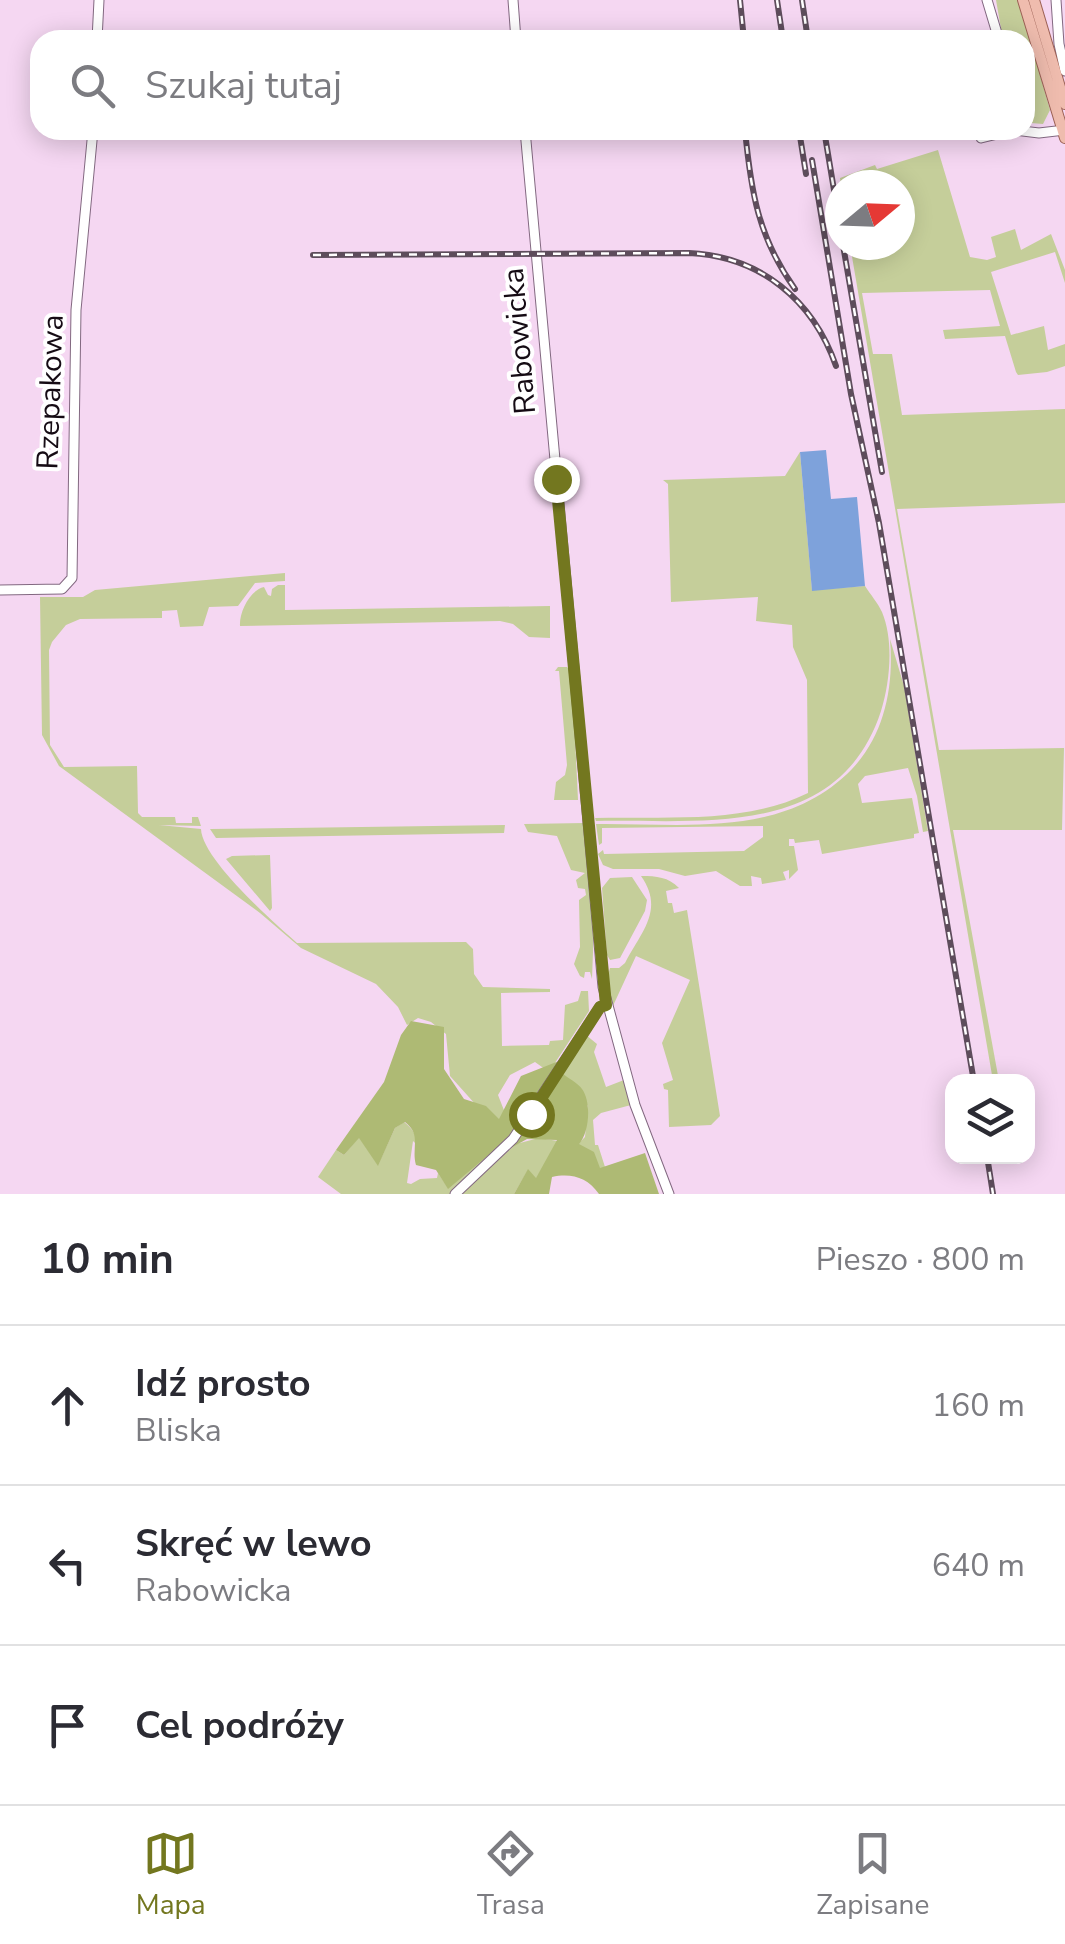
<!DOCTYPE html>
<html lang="pl">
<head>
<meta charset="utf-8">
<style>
  :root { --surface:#fff; --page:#f7f7f7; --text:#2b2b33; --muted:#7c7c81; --line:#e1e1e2; --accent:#73771f }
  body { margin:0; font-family:"Nunito Sans",sans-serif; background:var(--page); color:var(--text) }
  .controls { position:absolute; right:30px; bottom:30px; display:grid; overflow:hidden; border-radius:20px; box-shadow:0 5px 25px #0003 }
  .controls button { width:90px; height:90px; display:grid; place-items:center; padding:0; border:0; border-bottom:2px solid var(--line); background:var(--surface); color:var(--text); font:50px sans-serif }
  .compass { position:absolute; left:825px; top:170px; width:90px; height:90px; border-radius:50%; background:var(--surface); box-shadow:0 5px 25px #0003; rotate:71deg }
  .stop { position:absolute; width:30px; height:30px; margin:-22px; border:8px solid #73771f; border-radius:50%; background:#fff }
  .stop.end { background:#73771f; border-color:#fff; box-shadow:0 2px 10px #0008 }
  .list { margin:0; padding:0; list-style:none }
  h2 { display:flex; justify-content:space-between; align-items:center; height:130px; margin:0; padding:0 40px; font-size:42px }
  h2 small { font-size:32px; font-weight:400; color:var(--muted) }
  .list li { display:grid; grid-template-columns:65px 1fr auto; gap:30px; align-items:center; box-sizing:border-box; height:160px; padding:0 40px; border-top:2px solid var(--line) }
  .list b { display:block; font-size:38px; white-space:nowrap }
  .list p { margin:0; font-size:32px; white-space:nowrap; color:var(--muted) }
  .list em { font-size:32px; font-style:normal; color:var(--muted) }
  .icon { flex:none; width:55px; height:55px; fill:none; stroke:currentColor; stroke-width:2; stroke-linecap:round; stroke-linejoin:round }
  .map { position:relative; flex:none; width:1065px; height:1194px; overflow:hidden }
  .search { position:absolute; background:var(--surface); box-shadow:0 5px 25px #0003; left:30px; right:30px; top:30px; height:110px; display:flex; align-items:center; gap:25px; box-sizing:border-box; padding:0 35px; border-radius:30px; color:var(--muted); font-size:38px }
  .sheet { height:610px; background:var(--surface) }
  nav { display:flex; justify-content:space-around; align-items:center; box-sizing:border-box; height:140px; border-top:2px solid var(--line); background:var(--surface); font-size:28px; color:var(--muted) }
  nav a { display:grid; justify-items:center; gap:5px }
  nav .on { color:var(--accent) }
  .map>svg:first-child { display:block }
  .green { fill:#c5ce9a }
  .forest { fill:#aeba74 }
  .water { fill:#7ea2db }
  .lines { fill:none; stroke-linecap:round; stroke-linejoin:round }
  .minor-casing { stroke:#826880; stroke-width:11 }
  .major-casing { stroke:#9c6155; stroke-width:12 }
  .minor { stroke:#fff; stroke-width:9 }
  .major { stroke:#efbcae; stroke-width:10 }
  .rail-casing { stroke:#5e4d5c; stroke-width:6 }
  .rail { stroke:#fff; stroke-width:2.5; stroke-dasharray:8; stroke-linecap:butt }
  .route { stroke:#73771f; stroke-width:12 }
  .labels { text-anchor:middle; stroke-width:8; stroke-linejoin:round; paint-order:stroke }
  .street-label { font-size:30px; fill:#150b14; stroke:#fff }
</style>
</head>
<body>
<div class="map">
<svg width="1065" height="1194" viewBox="0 0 1065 1194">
  <rect width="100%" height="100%" fill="#f5d7f2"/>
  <path class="green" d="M 996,0 L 1019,0 L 1050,110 L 1043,124 L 1031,123 L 1025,116 L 1025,40 L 1003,40 Z
    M 938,150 L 970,257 L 987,260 L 996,257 L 991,237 L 1015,229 L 1021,250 L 1051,234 L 1065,270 L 1065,283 L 1055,252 L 991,272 L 1011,335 L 1044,326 L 1048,350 L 1065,344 L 1065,366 L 1047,372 L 1018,375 L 1016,372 L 1005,336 L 945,339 L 943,330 L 1000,326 L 990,290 L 862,293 L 873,354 L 892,354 L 902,415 L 1065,409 L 1065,503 L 897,509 L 939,750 L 1064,748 L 1062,830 L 953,830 L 999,1081 L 993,1081 L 850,245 L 900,245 L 900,185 L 841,185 L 840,178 L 875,165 L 877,169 Z
    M 800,452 L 812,590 L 865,586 C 870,594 878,603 882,612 C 894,641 890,682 881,711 C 839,840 702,819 596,821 L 595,818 C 666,816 743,825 808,793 L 807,680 L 793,647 L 792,625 L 756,621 L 758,597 L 671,602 L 668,484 L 663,480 L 785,476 Z
    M 285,573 L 285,581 L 255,583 L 238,606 L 209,607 L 203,626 L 180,627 L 177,610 L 162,611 L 162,618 L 80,619 L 66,625 L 52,642 L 49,650 L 50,745 L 64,767 L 137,766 L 138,813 L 142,817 L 175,817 L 176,823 L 192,823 L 192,817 L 198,817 L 201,826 L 159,825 L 201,829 C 202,859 273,922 297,943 L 466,942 L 473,949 L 474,974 L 483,987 L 550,989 L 550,992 L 501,993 L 502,1046 L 549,1045 L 550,1041 L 563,1040 L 565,1005 L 578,1001 L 581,991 L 588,991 L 589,1011 L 549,1072 L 535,1062 L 510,1075 L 498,1095 L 507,1118 L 494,1125 L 450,1076 L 446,1034 L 431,1022 L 418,1018 L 407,1025 L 398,1007 L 376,984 L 301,948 L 260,913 L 59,766 L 42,735 L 40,597 L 83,597 L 95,590 Z
    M 278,585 L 285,585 L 285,610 L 550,606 L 550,638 L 529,637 L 513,624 L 500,621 L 240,626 C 239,612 250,590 264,587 L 268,595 L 271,596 L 272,589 Z
    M 890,639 L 904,686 L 928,831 L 923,832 L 917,796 L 908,768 L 865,776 L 858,784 L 862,803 L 912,798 L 919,833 L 914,834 L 914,838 L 822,854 L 819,840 L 795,843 L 794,839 L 789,839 L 789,846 L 794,846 L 798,870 L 789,879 L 789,870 L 783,872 L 786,880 L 762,884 L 761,878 L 751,876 L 752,886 L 740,886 L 716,871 L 685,876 L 659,869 L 613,869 L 603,865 L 598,854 L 603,850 L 604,854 L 744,851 L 763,837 L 763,826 L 602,828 L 602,843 L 599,845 L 596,824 C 685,823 784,839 852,769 C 885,734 894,686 890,639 Z
    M 558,667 L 567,667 L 572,673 L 578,800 L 554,800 L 556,782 L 565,775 L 567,765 L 559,671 L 555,671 Z
    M 585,823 L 594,925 L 592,979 L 590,972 L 585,972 L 584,978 L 580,976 L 574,964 L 580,947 L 579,900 L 586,895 L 585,889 L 578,888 L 576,880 L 585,873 L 571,870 L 557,836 L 528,832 L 524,824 Z
    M 505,825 L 504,833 L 216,838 L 210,829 Z
    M 270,855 L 272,908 L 270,911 L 226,859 L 232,856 Z
    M 641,876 C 657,876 668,877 679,888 L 666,891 L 668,903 L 672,903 L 674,913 L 687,910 L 720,1116 L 711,1125 L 669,1127 L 668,1090 L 664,1089 L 663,1084 L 673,1080 L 662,1043 L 690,980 L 636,956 L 612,1008 L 607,978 L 610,968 L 619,968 L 625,963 C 641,932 665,910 641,876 Z
    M 632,877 L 647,900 L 645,911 L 620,958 L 610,960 L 607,955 L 602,888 L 610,878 Z
    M 586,1035 L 597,1044 L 594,1052 L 606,1087 L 624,1080 L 631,1105 L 601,1113 L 593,1120 L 595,1145 L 598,1145 L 605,1167 L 600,1169 L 578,1144 L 585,1137 L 588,1106 L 562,1074 L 569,1057 Z
    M 404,1122 C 412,1128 417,1135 417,1145 L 413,1141 L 407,1183 L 411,1184 L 420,1179 L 437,1178 L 438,1173 L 448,1188 L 504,1141 L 451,1194 L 341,1194 L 318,1177 L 336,1150 L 344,1155 L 359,1137 L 378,1165 L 395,1128 Z
    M 539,1138 L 558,1141 L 536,1179 L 528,1170 L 514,1194 L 459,1194 L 516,1144 Z"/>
  <path class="forest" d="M 411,1021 L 444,1027 L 444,1069 L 464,1099 L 486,1106 L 499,1119 L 521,1076 L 569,1057 L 563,1074 C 568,1078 578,1083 582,1089 C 592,1103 589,1133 579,1144 L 594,1152 L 600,1168 L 645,1153 L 659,1194 L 599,1194 C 587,1177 571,1173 552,1177 L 549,1194 L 514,1194 L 528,1169 L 536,1178 L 557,1140 L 527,1139 L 509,1149 L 504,1142 L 448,1189 L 436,1170 L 416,1165 C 411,1148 422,1135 405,1122 L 395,1128 L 378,1166 L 359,1138 L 344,1155 L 336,1150 L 384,1082 L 401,1035 Z"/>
  <path class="water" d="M 826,450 L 831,499 L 857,497 L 865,586 L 812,591 L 800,452 Z"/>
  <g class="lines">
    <defs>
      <path id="minor" d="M 513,0 L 516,40
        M 987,0 L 999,40
        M 1056,0 L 1059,44 L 1065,71
        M 97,40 L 99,0
        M 525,130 L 603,987 L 635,1105 L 669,1194
        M 981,138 L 1014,130 L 1039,133 L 1065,130
        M 0,590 L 62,589 L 72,578 L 76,310 L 93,130
        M 455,1194 L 513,1139 L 600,1007 L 606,1005"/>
      <path id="major" d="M 1023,0 L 1065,138
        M 1034,0 L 1065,104"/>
    </defs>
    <use href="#minor" class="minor-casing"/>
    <use href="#major" class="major-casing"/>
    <use href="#minor" class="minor"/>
    <use href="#major" class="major"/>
    <defs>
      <path id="rail" d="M 740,0 L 744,40
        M 777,0 L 783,40
        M 802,0 L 808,40
        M 745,130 C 751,192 758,237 795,289
        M 799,130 L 806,174
        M 824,130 L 840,226
        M 812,160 L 851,394 L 879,523 L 974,1082
        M 843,245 L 882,472
        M 313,255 L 689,253 C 760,256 813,300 836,366
        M 987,1156 L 993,1194"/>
    </defs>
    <use href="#rail" class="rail-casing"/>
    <use href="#rail" class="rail"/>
  </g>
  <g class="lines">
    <path class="route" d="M 531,1114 L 600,1007 L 606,1005 L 556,479"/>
  </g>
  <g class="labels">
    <g class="street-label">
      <text transform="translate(519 341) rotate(-95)" y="10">Rabowicka</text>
      <text transform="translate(50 392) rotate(-88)" y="10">Rzepakowa</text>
    </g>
  </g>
</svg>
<div class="controls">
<button><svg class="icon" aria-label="layers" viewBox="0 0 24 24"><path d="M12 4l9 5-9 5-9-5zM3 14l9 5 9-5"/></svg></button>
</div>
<svg class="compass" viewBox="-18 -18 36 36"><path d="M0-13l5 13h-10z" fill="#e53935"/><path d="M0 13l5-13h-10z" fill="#7c7c81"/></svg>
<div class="stop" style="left:531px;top:1114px"></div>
<div class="stop end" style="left:556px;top:479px"></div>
<div class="search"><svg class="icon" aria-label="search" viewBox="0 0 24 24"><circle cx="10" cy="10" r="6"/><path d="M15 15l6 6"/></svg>Szukaj tutaj</div>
</div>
<section class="sheet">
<h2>10 min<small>Pieszo · 800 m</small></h2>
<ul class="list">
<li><svg class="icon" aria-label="ahead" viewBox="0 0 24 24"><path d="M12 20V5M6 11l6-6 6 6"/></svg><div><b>Idź prosto</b><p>Bliska</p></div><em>160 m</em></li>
<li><svg class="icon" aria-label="left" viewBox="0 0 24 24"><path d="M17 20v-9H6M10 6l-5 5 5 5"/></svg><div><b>Skręć w lewo</b><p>Rabowicka</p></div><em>640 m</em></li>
<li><svg class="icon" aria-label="arrive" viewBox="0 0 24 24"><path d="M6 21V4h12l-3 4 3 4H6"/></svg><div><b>Cel podróży</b></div></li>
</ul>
</section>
<nav>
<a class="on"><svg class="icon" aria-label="map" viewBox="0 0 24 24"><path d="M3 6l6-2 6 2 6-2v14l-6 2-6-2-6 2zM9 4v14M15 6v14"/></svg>Mapa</a>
<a><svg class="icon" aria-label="directions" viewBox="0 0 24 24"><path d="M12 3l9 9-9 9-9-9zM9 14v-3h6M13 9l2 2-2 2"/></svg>Trasa</a>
<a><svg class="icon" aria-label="saved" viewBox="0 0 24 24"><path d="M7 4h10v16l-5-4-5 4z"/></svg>Zapisane</a>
</nav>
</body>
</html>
